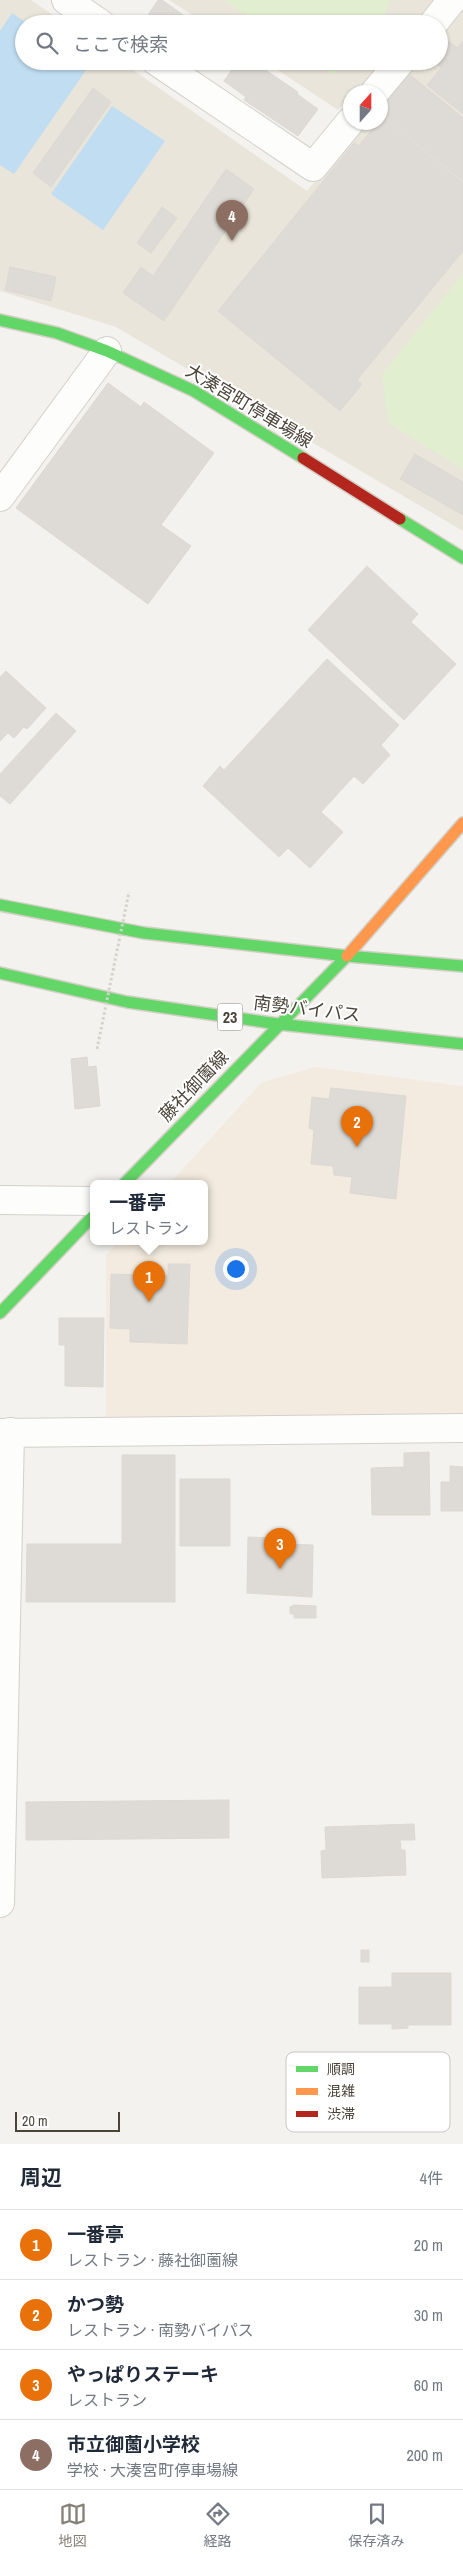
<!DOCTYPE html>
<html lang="ja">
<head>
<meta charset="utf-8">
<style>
  :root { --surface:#fff; --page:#f2f2f3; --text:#1f2937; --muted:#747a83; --line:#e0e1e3; --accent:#868178 }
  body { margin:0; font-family:"Archivo Narrow","Noto Sans JP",sans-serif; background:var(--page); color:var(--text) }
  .compass { position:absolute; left:343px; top:85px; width:45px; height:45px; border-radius:50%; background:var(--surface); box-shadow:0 1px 4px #0004; rotate:21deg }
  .scale { position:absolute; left:15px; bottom:12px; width:105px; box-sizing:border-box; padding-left:5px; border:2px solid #4b4439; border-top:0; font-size:14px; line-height:18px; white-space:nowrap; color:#4b4439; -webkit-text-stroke:4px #fff; paint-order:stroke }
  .you { position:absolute; left:235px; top:1268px; width:18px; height:18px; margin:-12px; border:4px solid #fff; border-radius:50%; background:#1a73e8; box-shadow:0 0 0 8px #1a73e833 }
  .badge { display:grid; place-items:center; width:32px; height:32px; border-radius:50%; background:var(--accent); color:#fff; font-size:16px; font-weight:700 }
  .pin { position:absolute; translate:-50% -41px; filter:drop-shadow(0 1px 2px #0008) }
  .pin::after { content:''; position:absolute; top:26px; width:18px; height:15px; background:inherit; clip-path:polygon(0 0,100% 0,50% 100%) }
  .popup { position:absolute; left:90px; top:1180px; width:118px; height:65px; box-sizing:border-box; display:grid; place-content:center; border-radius:8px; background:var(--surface); filter:drop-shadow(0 1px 4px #0005); font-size:16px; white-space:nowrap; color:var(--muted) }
  .popup b { font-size:19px; color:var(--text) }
  .popup::after { content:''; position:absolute; left:50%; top:100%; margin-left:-10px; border:10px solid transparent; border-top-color:var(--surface) }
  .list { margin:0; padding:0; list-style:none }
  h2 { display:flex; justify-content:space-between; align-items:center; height:65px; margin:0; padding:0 20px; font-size:21px }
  h2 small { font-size:16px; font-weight:400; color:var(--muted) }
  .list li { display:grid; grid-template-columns:32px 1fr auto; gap:15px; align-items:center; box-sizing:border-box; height:70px; padding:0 20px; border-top:1px solid var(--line) }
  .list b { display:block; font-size:19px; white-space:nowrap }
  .list p { margin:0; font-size:16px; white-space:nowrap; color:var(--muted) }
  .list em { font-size:16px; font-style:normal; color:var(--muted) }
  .icon { flex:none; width:28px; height:28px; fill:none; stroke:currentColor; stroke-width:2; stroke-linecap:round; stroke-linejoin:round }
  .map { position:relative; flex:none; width:463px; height:2144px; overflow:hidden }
  .search { position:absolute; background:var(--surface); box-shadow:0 1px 4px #0004; left:15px; right:15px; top:15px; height:55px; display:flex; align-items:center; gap:12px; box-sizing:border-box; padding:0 18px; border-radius:28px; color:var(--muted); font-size:19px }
  .sheet { height:345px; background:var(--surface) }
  nav { display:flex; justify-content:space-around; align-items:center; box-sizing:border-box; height:70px; border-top:1px solid var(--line); background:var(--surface); font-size:14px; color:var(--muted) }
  nav a { display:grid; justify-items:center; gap:2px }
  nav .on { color:var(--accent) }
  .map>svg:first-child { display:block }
  .commercial { fill:#f3ebdf }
  .education { fill:#eae5da }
  .green { fill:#e1eecf }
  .water { fill:#c0ddf1 }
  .building { fill:#dedbd6; stroke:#dcd9d4 }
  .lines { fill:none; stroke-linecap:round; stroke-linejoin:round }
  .street-casing { stroke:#d2d0cb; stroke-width:30 }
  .fast-casing { stroke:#d3cfc5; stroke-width:14 }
  .slow-casing { stroke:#d3cfc5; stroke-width:14 }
  .jam-casing { stroke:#d3cfc5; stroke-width:14 }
  .street { stroke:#fdfdfc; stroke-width:28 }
  .fast { stroke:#63d668; stroke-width:11 }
  .slow { stroke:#ff974d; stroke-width:11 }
  .jam { stroke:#b3261e; stroke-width:11 }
  .path-bridge { stroke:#d3d2cc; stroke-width:3; stroke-dasharray:2.5 2.5; stroke-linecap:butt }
  .labels { text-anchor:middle; stroke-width:4; stroke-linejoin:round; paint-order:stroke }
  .shield { fill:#fff; stroke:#817c74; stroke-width:1 }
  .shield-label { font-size:16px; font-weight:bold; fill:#4b4439 }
  .street-label { font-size:18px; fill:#4b4439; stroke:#fff }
  .key { fill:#fff; stroke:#c9c7c4; stroke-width:1 }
  .key-label { font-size:14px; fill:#4b4439 }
</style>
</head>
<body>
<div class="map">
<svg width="463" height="2144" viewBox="0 0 463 2144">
  <rect width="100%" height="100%" fill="#f4f2ee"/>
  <path class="commercial" d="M 316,1067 L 463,1086 L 463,1417 L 106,1420 L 106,1255 L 119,1241 L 204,1241 L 204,1183 L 170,1183 L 262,1082 Z"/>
  <path class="education" d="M 0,0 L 31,0 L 66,24 L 24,24 L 24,61 L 120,61 L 307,191 L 363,123 L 380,122 L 381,102 L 414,61 L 439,61 L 439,31 L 463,2 L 463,531 L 116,327 L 0,291 Z
    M 169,0 L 435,0 L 417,24 L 206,24 Z
    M 264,61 L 386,61 L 355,92 L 350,92 L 350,97 L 338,110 Z"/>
  <path class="green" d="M 224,0 L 390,0 L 382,24 L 258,24 Z
    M 313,61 L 346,61 L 332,75 Z
    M 463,273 L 463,469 L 388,423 L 382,374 Z"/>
  <path class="water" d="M 12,13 L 28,24 L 24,24 L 24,61 L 83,61 L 89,66 L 14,174 L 0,165 L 0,31 Z
    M 112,106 L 165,141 L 103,230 L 51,194 Z"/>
  <path class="building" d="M 158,0 L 162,0 L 196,24 L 142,24 Z
    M 449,41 L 457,48 L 463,41 L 463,114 L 427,85 L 441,68 L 434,61 L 439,61 L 439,53 Z
    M 238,61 L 252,61 L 298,92 L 297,94 L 318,109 L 298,136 L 244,100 L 246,97 L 224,81 Z
    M 408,73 L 463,118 L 463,181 L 380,114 L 380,107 Z
    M 93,88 L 111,102 L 51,187 L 33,173 Z
    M 382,117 L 463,183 L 463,251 L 357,380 L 362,384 L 340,411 L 218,311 L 354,143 L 359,146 L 378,122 L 380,122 Z
    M 226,169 L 254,189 L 164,321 L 123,293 L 141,267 L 153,276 Z
    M 162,207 L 177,218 L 151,253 L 137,243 Z
    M 10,267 L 56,277 L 51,301 L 5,290 Z
    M 108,383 L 141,407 L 144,402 L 214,453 L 161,525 L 191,546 L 148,604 L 16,508 Z
    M 415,454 L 463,482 L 463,515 L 400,479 Z
    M 367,566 L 418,614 L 411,622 L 456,664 L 404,720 L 308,630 Z
    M 327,659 L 399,725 L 381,745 L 390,755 L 363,784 L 354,776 L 321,812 L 343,832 L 310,868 L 288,848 L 279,857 L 203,786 L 220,766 L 224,770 Z
    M 6,671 L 46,708 L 27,729 L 24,727 L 14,738 L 8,733 L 0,741 L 0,677 Z
    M 56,713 L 76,731 L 10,804 L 0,796 L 0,774 Z
    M 87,1057 L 88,1067 L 96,1066 L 100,1106 L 75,1109 L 71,1059 Z
    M 331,1088 L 406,1096 L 396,1199 L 350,1193 L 352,1177 L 334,1175 L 333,1166 L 311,1164 L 314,1130 L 309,1128 L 312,1097 L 329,1099 Z
    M 168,1264 L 190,1264 L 187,1344 L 130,1342 L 130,1329 L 110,1328 L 111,1274 L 168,1276 Z
    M 59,1318 L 104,1318 L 103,1387 L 65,1386 L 65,1345 L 59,1345 Z
    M 429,1452 L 430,1515 L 372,1515 L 371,1468 L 404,1467 L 404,1453 Z
    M 122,1455 L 175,1455 L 175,1544 L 122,1544 Z
    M 450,1466 L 463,1467 L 463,1511 L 441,1511 L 441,1482 L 450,1482 Z
    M 180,1479 L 230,1479 L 230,1546 L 180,1546 Z
    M 248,1537 L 278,1538 L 278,1544 L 313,1545 L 312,1597 L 247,1593 Z
    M 27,1544 L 175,1544 L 175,1602 L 26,1602 Z
    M 294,1605 L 316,1606 L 316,1618 L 294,1618 L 294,1614 L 290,1614 L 290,1607 Z
    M 229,1800 L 229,1838 L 26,1840 L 26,1802 Z
    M 414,1824 L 415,1840 L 400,1840 L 401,1850 L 405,1850 L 406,1875 L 322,1878 L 321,1851 L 326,1850 L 325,1827 Z
    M 361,1950 L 369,1950 L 369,1962 L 361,1962 Z
    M 392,1973 L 451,1973 L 451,2025 L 408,2025 L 408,2028 L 392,2029 L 392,2024 L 359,2024 L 359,1987 L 392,1987 Z"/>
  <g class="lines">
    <defs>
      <path id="street" d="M 66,0 L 101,24
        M 433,24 L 452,0
        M 156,61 L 313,167 L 350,122
        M 375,92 L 401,61
        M 0,497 L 107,351
        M 0,1200 L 94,1201
        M 0,1433 L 463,1428
        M 0,1903 L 10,1432"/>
      <path id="fast" d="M 0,320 L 57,333 L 107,351 L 194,391 L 303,458
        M 400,519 L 463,558
        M 0,905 L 144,933 L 347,956 L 463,966
        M 0,973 L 127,1002 L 278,1024 L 463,1044
        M 125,1183 L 347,956
        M 0,1313 L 94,1215"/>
      <path id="slow" d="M 347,956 L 463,823"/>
      <path id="jam" d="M 303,458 L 400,519"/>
    </defs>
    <use href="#street" class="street-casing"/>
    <use href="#fast" class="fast-casing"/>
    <use href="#slow" class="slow-casing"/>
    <use href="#jam" class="jam-casing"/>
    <use href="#street" class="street"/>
    <use href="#fast" class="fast"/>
    <use href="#slow" class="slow"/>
    <use href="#jam" class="jam"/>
    <path class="path-bridge" d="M 97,1049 L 129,892"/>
  </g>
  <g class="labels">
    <rect class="shield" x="217.5" y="1003.5" width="25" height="27" rx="4"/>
    <g class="shield-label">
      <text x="230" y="1023">23</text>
    </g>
    <g class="street-label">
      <text transform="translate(249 406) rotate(31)" y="6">大湊宮町停車場線</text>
      <text transform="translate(307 1009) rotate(7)" y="6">南勢バイパス</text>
      <text transform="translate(194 1086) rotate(-46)" y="6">藤社御薗線</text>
    </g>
  </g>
  <rect x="286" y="2052" width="164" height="80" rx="8" class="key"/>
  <rect x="296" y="2066" width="22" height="6" fill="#63d668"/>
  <rect x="296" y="2088" width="22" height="7" fill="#ff974d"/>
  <rect x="296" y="2111" width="22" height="6" fill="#b3261e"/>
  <g class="key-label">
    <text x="327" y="2074">順調</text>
    <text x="327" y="2096">混雑</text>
    <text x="327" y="2119">渋滞</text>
  </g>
</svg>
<svg class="compass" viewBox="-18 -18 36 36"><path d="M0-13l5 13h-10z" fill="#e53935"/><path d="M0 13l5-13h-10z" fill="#747a83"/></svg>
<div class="scale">20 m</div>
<div class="you"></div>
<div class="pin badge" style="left:149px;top:1302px;background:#e8710a">1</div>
<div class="popup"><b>一番亭</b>レストラン</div>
<div class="pin badge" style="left:357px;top:1147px;background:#e8710a">2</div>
<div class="pin badge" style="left:280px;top:1569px;background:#e8710a">3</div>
<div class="pin badge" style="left:232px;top:241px;background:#8d6e63">4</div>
<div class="search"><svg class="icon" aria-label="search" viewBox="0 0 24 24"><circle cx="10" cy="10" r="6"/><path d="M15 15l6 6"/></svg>ここで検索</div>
</div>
<section class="sheet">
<h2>周辺<small>4件</small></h2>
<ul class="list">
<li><span class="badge" style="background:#e8710a">1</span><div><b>一番亭</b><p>レストラン · 藤社御薗線</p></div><em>20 m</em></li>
<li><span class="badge" style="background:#e8710a">2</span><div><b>かつ勢</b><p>レストラン · 南勢バイパス</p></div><em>30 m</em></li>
<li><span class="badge" style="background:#e8710a">3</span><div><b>やっぱりステーキ</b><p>レストラン</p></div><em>60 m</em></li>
<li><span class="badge" style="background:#8d6e63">4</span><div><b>市立御薗小学校</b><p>学校 · 大湊宮町停車場線</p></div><em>200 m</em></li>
</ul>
</section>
<nav>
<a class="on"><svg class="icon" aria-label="map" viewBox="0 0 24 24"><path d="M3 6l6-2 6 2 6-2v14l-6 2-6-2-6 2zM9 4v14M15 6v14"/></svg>地図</a>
<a><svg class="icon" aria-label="directions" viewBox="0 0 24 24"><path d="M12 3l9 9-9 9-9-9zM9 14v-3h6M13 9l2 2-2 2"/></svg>経路</a>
<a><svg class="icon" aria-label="saved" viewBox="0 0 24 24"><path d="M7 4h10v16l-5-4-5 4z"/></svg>保存済み</a>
</nav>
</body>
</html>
